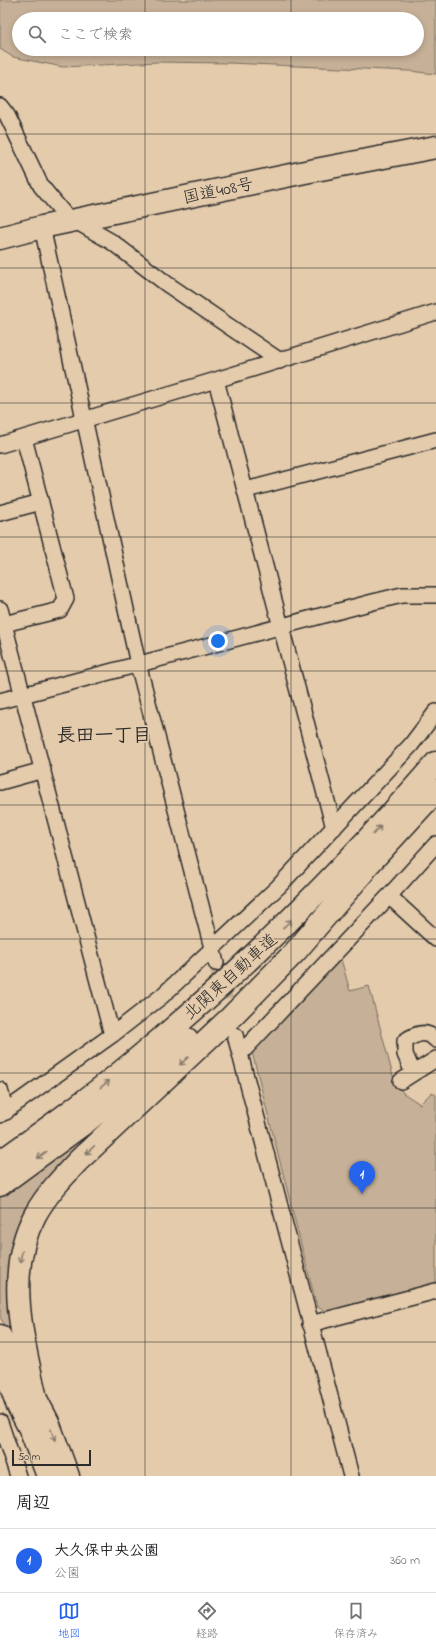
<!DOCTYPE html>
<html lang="ja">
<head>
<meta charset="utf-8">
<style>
  :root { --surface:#fff; --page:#f2f2f2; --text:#202124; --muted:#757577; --line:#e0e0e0; --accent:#2563eb }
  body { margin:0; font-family:"Indie Flower","Klee One",sans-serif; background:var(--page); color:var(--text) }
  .scale { position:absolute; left:12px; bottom:10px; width:79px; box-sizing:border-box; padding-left:4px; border:2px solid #2b2b2b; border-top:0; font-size:11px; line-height:14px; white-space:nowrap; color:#2b2b2b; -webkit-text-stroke:3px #e4cbac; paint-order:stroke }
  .you { position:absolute; left:218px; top:641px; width:14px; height:14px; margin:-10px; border:3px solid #fff; border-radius:50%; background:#1a73e8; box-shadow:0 0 0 6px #1a73e833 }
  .badge { display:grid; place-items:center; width:26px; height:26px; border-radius:50%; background:var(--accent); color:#fff; font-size:13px; font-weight:700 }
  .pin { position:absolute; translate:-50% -33px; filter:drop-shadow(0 1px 2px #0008) }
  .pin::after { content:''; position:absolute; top:21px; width:14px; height:12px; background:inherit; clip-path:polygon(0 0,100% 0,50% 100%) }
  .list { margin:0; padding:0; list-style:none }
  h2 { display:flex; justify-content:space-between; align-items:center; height:52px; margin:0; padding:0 16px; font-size:17px }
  h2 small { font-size:13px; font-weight:400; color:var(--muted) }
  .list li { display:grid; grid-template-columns:26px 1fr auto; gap:12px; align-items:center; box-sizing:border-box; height:64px; padding:0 16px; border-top:1px solid var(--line) }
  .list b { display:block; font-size:15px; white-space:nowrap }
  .list p { margin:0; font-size:13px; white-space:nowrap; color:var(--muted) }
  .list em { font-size:13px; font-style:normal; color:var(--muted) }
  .icon { flex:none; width:22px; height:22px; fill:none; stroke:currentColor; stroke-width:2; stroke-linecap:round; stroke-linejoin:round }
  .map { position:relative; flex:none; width:436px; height:1476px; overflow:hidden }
  .search { position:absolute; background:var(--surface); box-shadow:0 2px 6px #0003; left:12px; right:12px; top:12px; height:44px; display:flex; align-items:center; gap:10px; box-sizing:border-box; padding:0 14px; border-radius:22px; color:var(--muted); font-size:15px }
  .sheet { height:116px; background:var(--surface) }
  nav { display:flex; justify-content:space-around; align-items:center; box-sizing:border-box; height:56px; border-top:1px solid var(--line); background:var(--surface); font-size:11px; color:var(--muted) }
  nav a { display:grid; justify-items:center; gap:2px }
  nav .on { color:var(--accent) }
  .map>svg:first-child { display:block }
  .green { fill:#c6b097; stroke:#786e61; fill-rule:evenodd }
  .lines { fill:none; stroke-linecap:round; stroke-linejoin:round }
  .minor-tunnel { stroke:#bfab92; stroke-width:15; stroke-dasharray:15 8; stroke-linecap:butt }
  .minor-casing { stroke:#2b2b2b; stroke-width:18 }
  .highway-casing { stroke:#2b2b2b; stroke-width:25 }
  .minor { stroke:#e4cbac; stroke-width:15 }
  .highway { stroke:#e4cbac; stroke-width:22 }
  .oneway { stroke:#887b6c }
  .grid { fill:none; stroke:#2b2b2b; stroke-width:1; stroke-opacity:0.55 }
  .labels { text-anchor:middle; stroke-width:3.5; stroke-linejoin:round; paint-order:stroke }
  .street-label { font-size:17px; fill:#2b2b2b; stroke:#e4cbac }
  .quarter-label { font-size:19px; font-weight:bold; fill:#2b2b2b; stroke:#e4cbac }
</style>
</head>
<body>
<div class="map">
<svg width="436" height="1476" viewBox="0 0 436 1476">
  <rect width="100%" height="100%" fill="#e4cbac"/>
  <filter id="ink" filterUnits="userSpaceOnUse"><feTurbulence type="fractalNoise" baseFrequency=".025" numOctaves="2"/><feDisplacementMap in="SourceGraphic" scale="8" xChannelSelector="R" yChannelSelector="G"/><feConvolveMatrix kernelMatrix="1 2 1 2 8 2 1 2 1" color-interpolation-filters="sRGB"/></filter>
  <g filter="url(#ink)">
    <path class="green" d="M 0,0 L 436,0 L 436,74 L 409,71 L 229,63 L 158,62 L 63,67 L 13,57 L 0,49 ZM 19,19 L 417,19 L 417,49 L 19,49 Z
      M 341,959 L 350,991 L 369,986 L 393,1076 L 403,1093 L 420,1104 L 432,1092 L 436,1095 L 436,1285 L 327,1312 L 317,1307 L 252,1052 Z
      M 132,1098 L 31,1209 L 17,1346 L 0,1317 L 0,1198 L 41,1169 Z"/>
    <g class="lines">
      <path class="minor-tunnel" d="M 216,963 L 232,1024"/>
      <defs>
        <path id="minor" d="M 0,106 L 7,115 L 41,186 L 65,215 L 112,242 L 167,284 L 280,361
          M 42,227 L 138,664 L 216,963
          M 216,380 L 334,828
          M 0,445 L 216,380 L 436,312
          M 246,490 L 436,440
          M 0,513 L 41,502
          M 0,609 L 112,1035
          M 0,625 L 60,610 L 66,599 L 24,438
          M 0,701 L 373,602 L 402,595 L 436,595
          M 0,782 L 43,770
          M 389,896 L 436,939
          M 235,1035 L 351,1476
          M 240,1054 L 389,896 L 436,844
          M 413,1073 L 405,1054 L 405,1041 C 415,1034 426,1029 436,1040
          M 401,1081 L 436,1059
          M 0,1090 L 6,1112
          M 0,1115 L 112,1035 L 162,996 L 278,887 L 411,745 L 436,712
          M 310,1324 L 436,1291
          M 0,1422 L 18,1476"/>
        <path id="highway" d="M 0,238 L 42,227 L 305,172 L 436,147
          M 355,879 L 436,791
          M 0,1162 C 45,1130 90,1098 133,1062 C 243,972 343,870 436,763
          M 0,1185 L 86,1122 L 187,1039
          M 0,1336 L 18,1374 L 36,1399 L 48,1422 L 68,1476
          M 4,1367 L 18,1406 L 30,1429 L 48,1476
          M 36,1399 C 23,1339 4,1273 35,1215 C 46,1195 62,1178 78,1161 L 231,1017 L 295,952 L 365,870"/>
      </defs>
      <use href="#minor" class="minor-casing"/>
      <use href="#highway" class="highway-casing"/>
      <use href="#minor" class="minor"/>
      <use href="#highway" class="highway"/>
    </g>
    <defs><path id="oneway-shaft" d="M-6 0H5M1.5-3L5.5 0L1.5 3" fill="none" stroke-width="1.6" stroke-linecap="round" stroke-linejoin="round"/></defs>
    <g class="oneway">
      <use href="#oneway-shaft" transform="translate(377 830) rotate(-48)"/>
      <use href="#oneway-shaft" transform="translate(287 924) rotate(-45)"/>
      <use href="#oneway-shaft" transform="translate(184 1061) rotate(137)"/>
      <use href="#oneway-shaft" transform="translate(105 1084) rotate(-38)"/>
      <use href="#oneway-shaft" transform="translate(90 1150) rotate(137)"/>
      <use href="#oneway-shaft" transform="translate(42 1155) rotate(144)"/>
      <use href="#oneway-shaft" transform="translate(21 1257) rotate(101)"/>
      <use href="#oneway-shaft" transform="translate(53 1435) rotate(70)"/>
    </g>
  </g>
  <path class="grid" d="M 145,0 L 145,19M 291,0 L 291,19M 145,49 L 145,1476M 291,49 L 291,1476M 0,134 L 436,134M 0,268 L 436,268M 0,403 L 436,403M 0,537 L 436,537M 0,671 L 436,671M 0,805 L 436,805M 0,939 L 436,939M 0,1073 L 436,1073M 0,1208 L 436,1208M 0,1342 L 436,1342"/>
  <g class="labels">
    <g class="street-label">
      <text transform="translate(218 190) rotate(-12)" y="6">国道408号</text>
      <text transform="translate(230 976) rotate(-42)" y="6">北関東自動車道</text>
    </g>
    <g class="quarter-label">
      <text x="104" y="741">長田一丁目</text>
    </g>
  </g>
</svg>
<div class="scale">50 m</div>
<div class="you"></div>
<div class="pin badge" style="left:362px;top:1194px">1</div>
<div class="search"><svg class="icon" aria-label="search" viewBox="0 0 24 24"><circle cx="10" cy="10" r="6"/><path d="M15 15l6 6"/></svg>ここで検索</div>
</div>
<section class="sheet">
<h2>周辺<small></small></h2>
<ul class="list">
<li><span class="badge">1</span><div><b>大久保中央公園</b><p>公園</p></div><em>360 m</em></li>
</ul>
</section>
<nav>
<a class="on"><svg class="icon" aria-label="map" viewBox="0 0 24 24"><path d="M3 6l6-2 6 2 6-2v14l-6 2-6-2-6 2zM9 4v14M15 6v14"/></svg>地図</a>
<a><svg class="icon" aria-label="directions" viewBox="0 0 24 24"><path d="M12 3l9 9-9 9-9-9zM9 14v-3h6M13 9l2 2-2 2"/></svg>経路</a>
<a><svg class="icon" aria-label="saved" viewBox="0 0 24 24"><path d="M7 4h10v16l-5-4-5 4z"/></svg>保存済み</a>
</nav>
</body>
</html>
